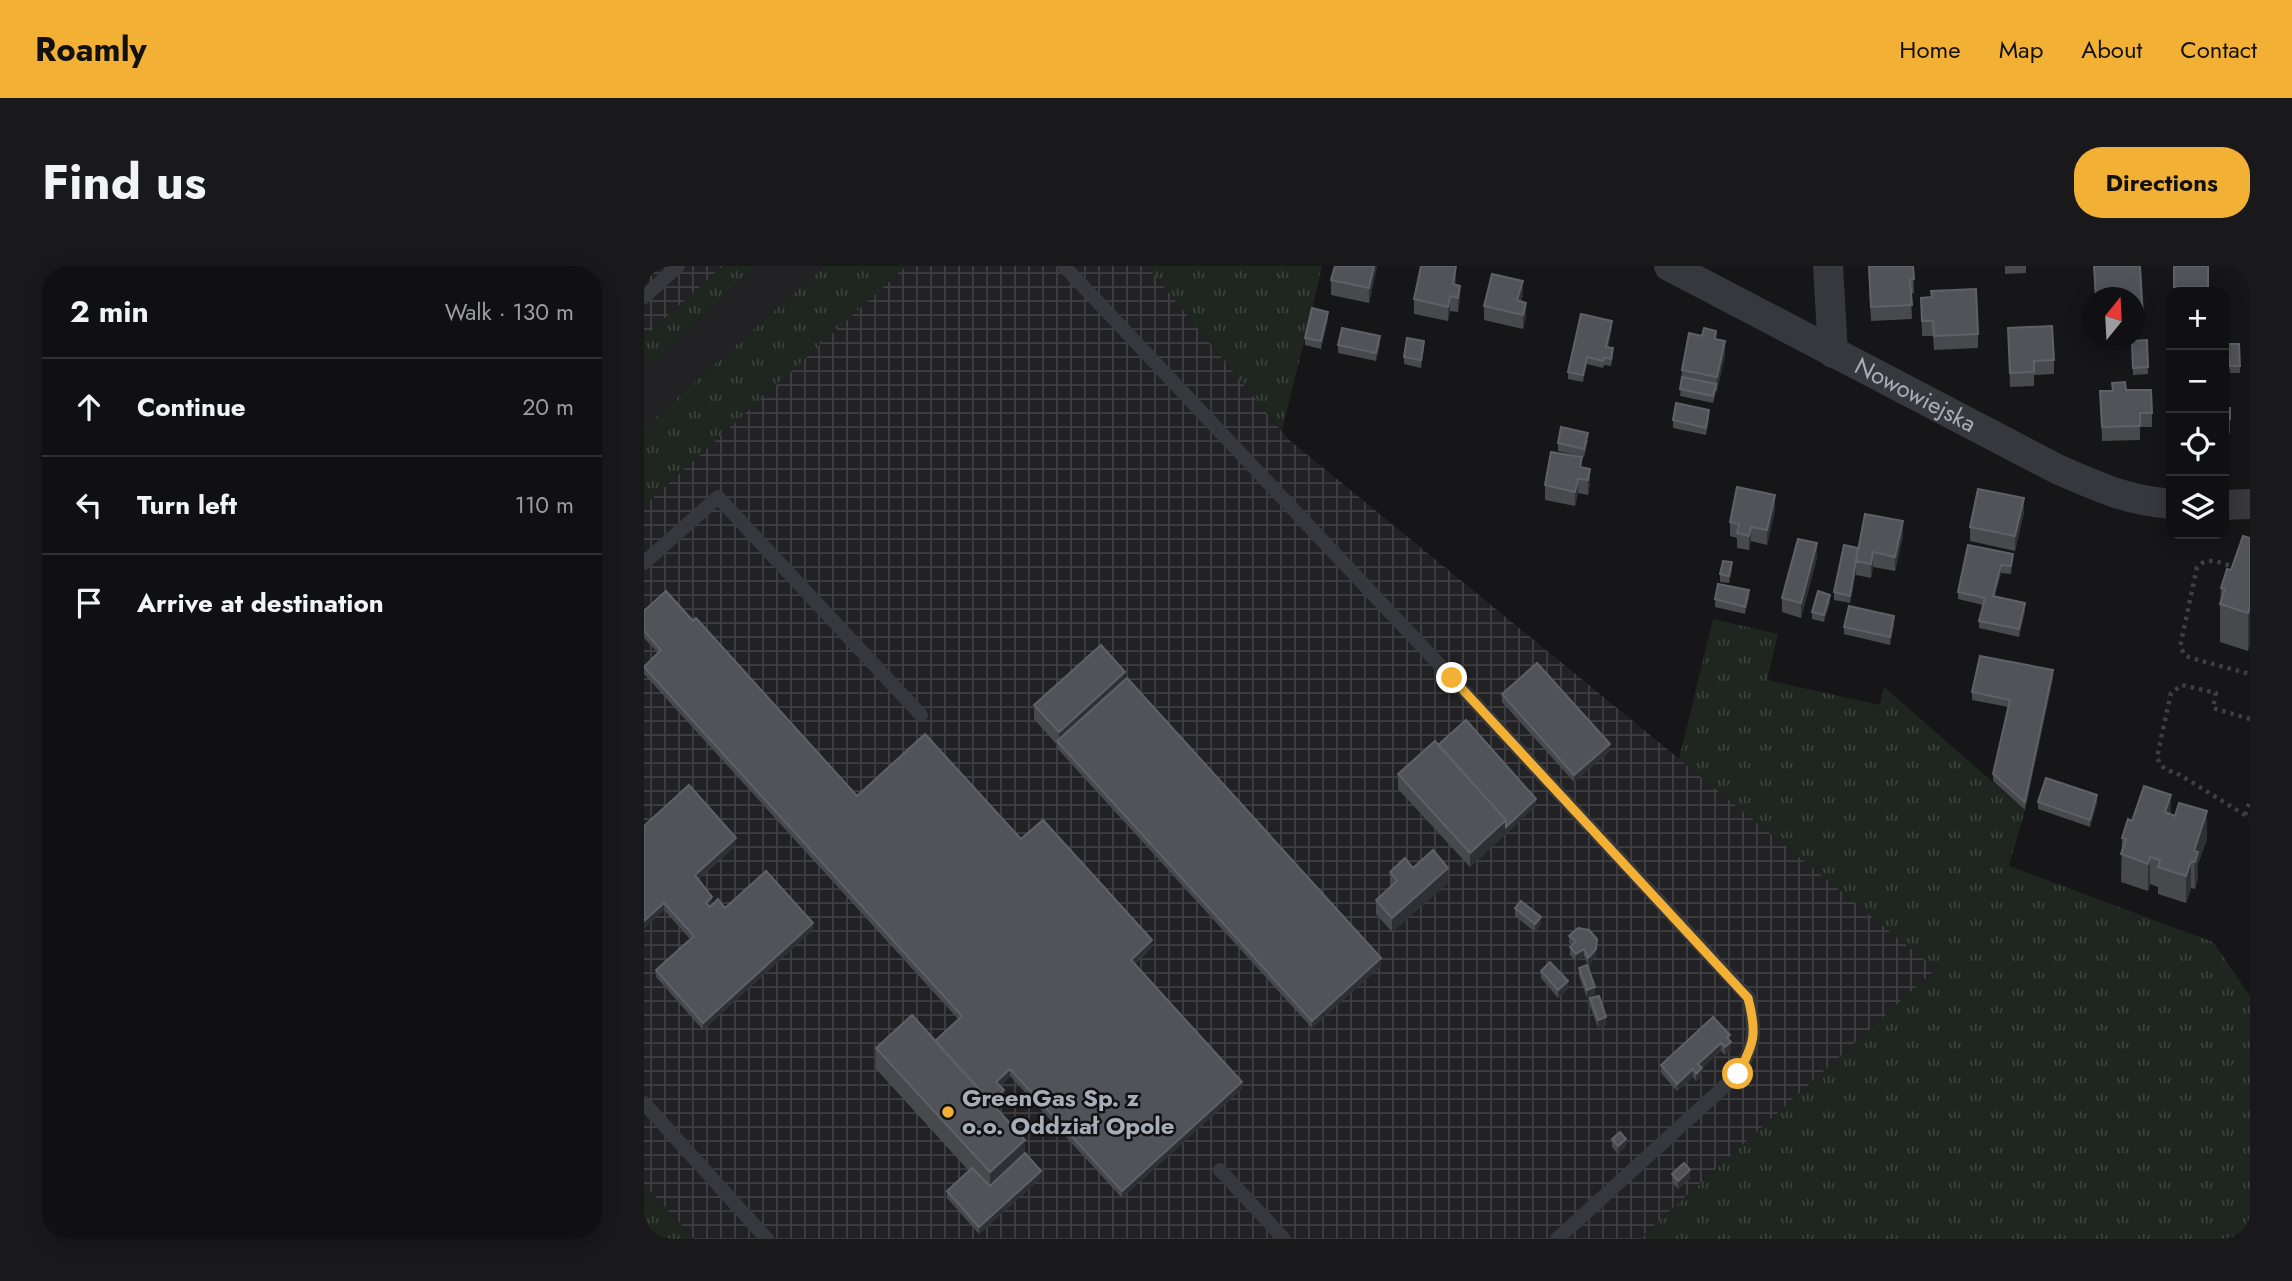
<!DOCTYPE html>
<html lang="en">
<head>
<meta charset="utf-8">
<style>
  :root { --surface:#101012; --page:#19191b; --text:#f1f3f6; --muted:#9c9d9f; --line:#303032; --accent:#f2b134 }
  body { margin:0; font-family:Jost,sans-serif; background:var(--page); color:var(--text) }
  .controls { position:absolute; right:21px; top:21px; display:grid; overflow:hidden; border-radius:14px; box-shadow:0 4px 18px #0003 }
  .controls button { width:63px; height:63px; display:grid; place-items:center; padding:0; border:0; border-bottom:2px solid var(--line); background:var(--surface); color:var(--text); font:35px sans-serif }
  .compass { position:absolute; left:1438px; top:21px; width:63px; height:63px; border-radius:50%; background:var(--surface); box-shadow:0 4px 18px #0003; rotate:18deg }
  .stop { position:absolute; width:21px; height:21px; margin:-16px; border:5px solid #f2b134; border-radius:50%; background:#fff }
  .stop.end { background:#f2b134; border-color:#fff; box-shadow:0 2px 7px #0008 }
  .list { margin:0; padding:0; list-style:none }
  h2 { display:flex; justify-content:space-between; align-items:center; height:91px; margin:0; padding:0 28px; font-size:30px }
  h2 small { font-size:23px; font-weight:400; color:var(--muted) }
  .list li { display:grid; grid-template-columns:46px 1fr auto; gap:21px; align-items:center; box-sizing:border-box; height:98px; padding:0 28px; border-top:2px solid var(--line) }
  .list b { display:block; font-size:26px; white-space:nowrap }
  .list em { font-size:23px; font-style:normal; color:var(--muted) }
  .icon { flex:none; width:38px; height:38px; fill:none; stroke:currentColor; stroke-width:2; stroke-linecap:round; stroke-linejoin:round }
  .map { position:relative; flex:none; width:1606px; height:973px; overflow:hidden; border-radius:28px }
  header { display:flex; align-items:center; gap:42px; box-sizing:border-box; height:98px; padding:0 35px; background:var(--accent); color:#111 }
  header strong { font-size:33px }
  nav { display:flex; gap:38px; margin-inline-start:auto; font-size:24px }
  .intro { display:flex; align-items:center; justify-content:space-between; box-sizing:border-box; height:168px; padding:0 42px }
  h1 { margin:0; font-size:49px }
  .button { padding:18px 32px; border-radius:28px; background:var(--accent); color:#111; font-size:24px; font-weight:700 }
  main { display:flex; gap:42px; padding:0 42px }
  aside { flex:1; background:var(--surface); border-radius:28px; box-shadow:0 4px 18px #0003 }
  .map>svg:first-child { display:block }
  .built { fill:#222225 }
  .industrial { fill:url(#industrial-grid) }
  .grass { fill:url(#grass-tufts) }
  .lines { fill:none; stroke-linecap:round; stroke-linejoin:round }
  .path { stroke:#3d3f44; stroke-width:4.5; stroke-dasharray:3.5 5; stroke-linecap:butt }
  .lane { stroke:#37383d; stroke-width:14 }
  .street { stroke:#37383d; stroke-width:30 }
  .wall { fill:#47494d }
  .shaded-wall { fill:#2f3033 }
  .building { fill:#525359; stroke:#5f6168; stroke-width:2 }
  .route { stroke:#f2b134; stroke-width:9 }
  .poi-dot { fill:#f2b134; stroke:#111113; stroke-width:2.5 }
  .labels { text-anchor:middle; stroke-width:5; stroke-linejoin:round; paint-order:stroke }
  .street-label { font-size:24px; fill:#a8adb8; stroke:#111113 }
  .poi-label { font-size:24px; font-weight:bold; fill:#a8adb8; stroke:#111113; text-anchor:start }
</style>
</head>
<body>
<header>
<strong>Roamly</strong>
<nav><a>Home</a><a>Map</a><a>About</a><a>Contact</a></nav>
</header>
<div class="intro"><h1>Find us</h1><a class="button">Directions</a></div>
<main>
<aside>
<h2>2 min<small>Walk · 130 m</small></h2>
<ul class="list">
<li><svg class="icon" aria-label="ahead" viewBox="0 0 24 24"><path d="M12 20V5M6 11l6-6 6 6"/></svg><div><b>Continue</b></div><em>20 m</em></li>
<li><svg class="icon" aria-label="left" viewBox="0 0 24 24"><path d="M17 20v-9H6M10 6l-5 5 5 5"/></svg><div><b>Turn left</b></div><em>110 m</em></li>
<li><svg class="icon" aria-label="arrive" viewBox="0 0 24 24"><path d="M6 21V4h12l-3 4 3 4H6"/></svg><div><b>Arrive at destination</b></div></li>
</ul>
</aside>
<div class="map">
<svg width="1606" height="973" viewBox="0 0 1606 973">
  <defs>
    <pattern id="industrial-grid" width="8" height="8" patternUnits="userSpaceOnUse" patternTransform="scale(1.75)"><rect width="8" height="8" fill="#222225"/><path d="M0 4h8M4 0v8" fill="none" stroke="#3f3f43"/></pattern>
    <pattern id="grass-tufts" width="24" height="20" patternUnits="userSpaceOnUse" patternTransform="scale(1.75)"><rect width="24" height="20" fill="#1e261f"/><path d="M3 7l-1-3M5 7V3M7 7l1-3M15 17l-1-3M17 17v-4M19 17l1-3" fill="none" stroke="#3c433d"/></pattern>
  </defs>
  <rect width="100%" height="100%" fill="#161618"/>
  <path class="built" d="M 112,0 L 180,0 L 0,162 L 0,104 Z"/>
  <path class="industrial" d="M 0,0 L 79,0 L 0,71 Z
    M 262,0 L 503,0 L 644,173 L 1292,703 L 995,973 L 50,973 L 0,918 L 0,240 Z"/>
  <path class="grass" d="M 79,0 L 112,0 L 0,104 L 0,71 Z
    M 180,0 L 262,0 L 0,240 L 0,162 Z
    M 503,0 L 678,0 C 666,56 651,110 638,165 Z
    M 1069,353 L 1134,368 L 1123,414 L 1236,439 L 1240,421 L 1381,544 L 1365,600 L 1569,676 L 1606,730 L 1606,973 L 995,973 L 1292,703 L 1035,493 Z
    M 0,918 L 50,973 L 0,973 Z"/>
  <g class="lines">
    <path class="path" d="M 1593,302 C 1579,298 1564,289 1553,301 L 1536,381 L 1542,390 L 1547,392 L 1606,408
      M 1606,453 L 1569,442 L 1572,427 L 1538,419 L 1527,427 L 1513,491 L 1516,498 L 1521,503 L 1536,509 L 1606,552
      M 1601,549 L 1606,535"/>
    <path class="lane" d="M 420,0 L 808,412 L 1104,731 C 1113,766 1111,776 1094,808 L 913,973
      M 0,31 L 34,0
      M 0,297 L 74,231 L 277,449
      M 0,837 L 123,973
      M 576,904 L 640,973"/>
    <g class="street">
      <path id="s1" d="M 1025,0 L 1413,203 C 1454,221 1481,234 1527,238"/>
      <path d="M 1184,0 L 1189,87"/>
      <path d="M 1580,239 L 1606,238"/>
    </g>
  </g>
  <path class="wall" d="M 691,0 L 733,0 L 725,37 L 687,29 L 687,14 Z
    M 1224,0 L 1269,0 L 1270,27 L 1267,28 L 1268,53 L 1227,55 Z
    M 1361,0 L 1382,0 L 1382,7 L 1361,8 Z
    M 1450,0 L 1496,0 L 1499,65 L 1490,66 L 1490,32 L 1451,32 Z
    M 1530,0 L 1564,0 L 1564,26 L 1530,26 Z
    M 812,14 L 811,19 L 816,34 L 814,46 L 806,45 L 804,55 L 770,48 L 770,33 Z
    M 879,29 L 877,35 L 882,51 L 879,63 L 840,54 L 840,40 Z
    M 1277,32 L 1334,68 L 1334,82 L 1290,84 L 1289,70 L 1278,70 Z
    M 684,53 L 677,83 L 661,79 L 661,72 Z
    M 968,62 L 964,81 L 969,90 L 967,100 L 960,99 L 959,102 L 943,98 L 939,116 L 924,113 L 924,106 Z
    M 1364,62 L 1410,94 L 1410,108 L 1390,109 L 1390,120 L 1366,121 Z
    M 1072,73 L 1081,89 L 1073,125 L 1072,125 L 1069,137 L 1036,130 L 1038,104 Z
    M 1503,74 L 1504,108 L 1489,109 L 1488,75 Z
    M 736,78 L 732,95 L 694,87 L 694,79 Z
    M 1580,78 L 1595,78 L 1596,107 L 1586,107 L 1585,98 L 1580,98 Z
    M 780,83 L 777,102 L 760,98 L 760,91 Z
    M 1468,117 L 1482,124 L 1508,147 L 1508,161 L 1496,161 L 1496,174 L 1458,175 L 1456,125 L 1468,125 Z
    M 1580,142 L 1586,142 L 1586,167 L 1580,167 Z
    M 1065,151 L 1062,169 L 1029,162 L 1029,154 Z
    M 944,174 L 940,191 L 914,185 L 914,177 Z
    M 938,201 L 946,217 L 944,229 L 934,227 L 931,240 L 901,234 L 901,219 Z
    M 1131,244 L 1123,279 L 1107,275 L 1105,284 L 1093,282 L 1093,272 L 1086,270 L 1086,256 Z
    M 1380,246 L 1371,285 L 1326,275 L 1326,261 Z
    M 1259,270 L 1251,305 L 1229,301 L 1227,312 L 1212,309 L 1212,306 L 1206,337 L 1190,334 L 1190,326 L 1214,282 Z
    M 1606,272 L 1606,378 L 1604,385 L 1576,376 L 1576,338 L 1577,322 Z
    M 1369,288 L 1367,308 L 1357,307 L 1351,330 L 1381,345 L 1375,371 L 1335,362 L 1335,355 L 1339,339 L 1314,333 L 1314,326 Z
    M 1173,292 L 1157,352 L 1138,346 L 1138,332 Z
    M 1088,304 L 1085,317 L 1076,316 L 1076,308 Z
    M 1105,331 L 1101,348 L 1071,341 L 1071,333 Z
    M 1186,336 L 1180,356 L 1168,353 L 1168,346 Z
    M 0,345 L 213,530 L 377,573 L 508,681 L 491,698 L 598,823 L 478,932 L 366,810 L 356,820 L 360,832 L 351,840 L 397,912 L 335,968 L 303,932 L 303,925 L 325,905 L 232,803 L 232,782 L 291,775 L 314,753 L 0,408 L 0,400 L 14,387 L 0,372 Z
    M 1250,358 L 1246,379 L 1200,368 L 1200,361 Z
    M 1409,412 L 1381,544 L 1349,515 L 1349,508 L 1364,441 L 1328,434 L 1328,426 Z
    M 481,413 L 737,700 L 668,762 L 413,482 L 413,479 L 390,453 L 390,439 Z
    M 858,428 L 966,485 L 930,516 L 858,436 Z
    M 794,479 L 892,540 L 826,601 L 754,523 L 754,508 Z
    M 1394,536 L 1453,537 L 1446,561 L 1394,543 Z
    M 1527,548 L 1563,573 L 1554,598 L 1554,613 L 1551,623 L 1547,622 L 1542,637 L 1514,628 L 1514,621 L 1506,618 L 1504,625 L 1477,616 L 1478,572 L 1488,555 Z
    M 0,560 L 92,579 L 55,613 L 68,639 L 169,664 L 59,764 L 12,711 L 12,704 L 46,673 L 20,644 L 0,662 Z
    M 769,602 L 804,617 L 748,666 L 732,648 L 732,634 L 746,621 L 746,606 Z
    M 871,642 L 897,658 L 891,666 L 871,650 Z
    M 925,670 L 952,691 L 944,699 L 940,690 L 932,695 L 926,689 L 926,681 L 928,679 L 925,677 Z
    M 935,702 L 951,728 L 943,732 L 935,710 Z
    M 897,705 L 924,723 L 914,732 L 897,712 Z
    M 946,732 L 962,759 L 954,762 L 946,740 Z
    M 1086,775 L 1087,783 L 1081,789 L 1077,785 L 1058,802 L 1058,809 L 1052,815 L 1049,811 L 1033,825 L 1017,807 L 1017,799 Z
    M 968,873 L 982,880 L 974,888 L 968,881 Z
    M 1028,908 L 1046,912 L 1034,923 L 1028,916 Z"/>
  <path class="shaded-wall" d="M 730,0 L 733,0 L 725,37 L 725,22 Z
    M 812,0 L 812,14 L 809,33 L 809,18 Z
    M 879,15 L 879,29 L 873,49 L 873,34 Z
    M 816,20 L 816,34 L 814,46 L 814,32 Z
    M 806,30 L 806,45 L 804,55 L 804,41 Z
    M 882,37 L 882,51 L 879,63 L 879,49 Z
    M 684,46 L 684,53 L 677,83 L 677,75 Z
    M 968,55 L 968,62 L 962,88 L 962,81 Z
    M 736,70 L 736,78 L 732,95 L 732,87 Z
    M 780,75 L 780,83 L 777,102 L 777,94 Z
    M 1081,75 L 1081,89 L 1073,125 L 1073,111 Z
    M 943,91 L 943,98 L 939,116 L 939,109 Z
    M 946,203 L 946,217 L 944,229 L 944,214 Z
    M 934,213 L 934,227 L 931,240 L 931,226 Z
    M 1131,229 L 1131,244 L 1123,279 L 1123,264 Z
    M 1380,232 L 1380,246 L 1371,285 L 1371,270 Z
    M 1259,255 L 1259,270 L 1251,305 L 1251,291 Z
    M 1107,261 L 1107,275 L 1105,284 L 1105,270 Z
    M 1173,277 L 1173,292 L 1157,352 L 1157,337 Z
    M 1229,286 L 1229,301 L 1227,312 L 1227,298 Z
    M 1088,296 L 1088,304 L 1085,317 L 1085,310 Z
    M 1212,298 L 1212,306 L 1206,337 L 1206,330 Z
    M 1357,299 L 1357,307 L 1349,337 L 1349,330 Z
    M 1105,324 L 1105,331 L 1101,348 L 1101,341 Z
    M 1186,329 L 1186,336 L 1180,356 L 1180,349 Z
    M 1381,337 L 1381,345 L 1375,371 L 1375,363 Z
    M 1606,341 L 1606,378 L 1604,385 L 1604,347 Z
    M 1250,350 L 1250,358 L 1246,379 L 1246,371 Z
    M 1409,404 L 1409,412 L 1381,544 L 1381,536 Z
    M 481,406 L 481,421 L 415,476 L 415,466 Z
    M 966,478 L 966,485 L 930,516 L 930,509 Z
    M 1453,529 L 1453,537 L 1446,561 L 1446,554 Z
    M 1527,529 L 1527,556 L 1521,546 Z
    M 892,533 L 892,540 L 826,601 L 826,587 L 862,554 Z
    M 1563,545 L 1563,573 L 1554,598 L 1554,613 L 1551,623 L 1550,585 Z
    M 92,572 L 92,579 L 51,616 L 51,609 Z
    M 1506,591 L 1506,618 L 1504,625 L 1504,598 Z
    M 1547,595 L 1547,622 L 1542,637 L 1542,610 Z
    M 804,602 L 804,617 L 748,666 L 748,652 Z
    M 68,631 L 68,639 L 62,644 L 62,637 Z
    M 20,637 L 20,644 L 0,662 L 0,655 Z
    M 897,651 L 897,658 L 891,666 L 891,658 Z
    M 169,657 L 169,664 L 59,764 L 59,757 Z
    M 508,674 L 508,681 L 487,701 L 487,694 Z
    M 953,680 L 952,691 L 944,699 L 944,692 Z
    M 940,683 L 940,690 L 932,695 L 932,688 Z
    M 737,692 L 737,700 L 668,762 L 668,755 Z
    M 924,715 L 924,723 L 914,732 L 914,724 Z
    M 951,721 L 951,728 L 943,732 L 943,724 Z
    M 962,751 L 962,759 L 954,762 L 954,754 Z
    M 1087,776 L 1087,783 L 1081,789 L 1081,781 Z
    M 1077,777 L 1077,785 L 1054,806 L 1054,798 Z
    M 1058,802 L 1058,809 L 1052,815 L 1052,808 Z
    M 366,803 L 366,810 L 352,823 L 352,816 Z
    M 1049,803 L 1049,811 L 1033,825 L 1033,818 Z
    M 598,816 L 598,823 L 478,932 L 478,925 Z
    M 360,824 L 360,832 L 340,850 L 340,843 Z
    M 982,873 L 982,880 L 974,888 L 974,880 Z
    M 381,874 L 381,895 L 346,928 L 346,906 Z
    M 1046,904 L 1046,912 L 1034,923 L 1034,915 Z
    M 397,905 L 397,912 L 335,968 L 335,961 Z"/>
  <path class="building" d="M 691,0 L 730,0 L 725,22 L 687,14 Z
    M 777,0 L 812,0 L 809,18 L 816,20 L 814,32 L 806,30 L 804,41 L 770,33 Z
    M 1225,0 L 1269,0 L 1270,13 L 1266,14 L 1268,39 L 1227,41 Z
    M 1450,0 L 1496,0 L 1499,51 L 1490,51 L 1490,32 L 1452,32 Z
    M 1530,0 L 1564,0 L 1564,21 L 1530,21 Z
    M 848,8 L 879,15 L 873,34 L 882,37 L 879,49 L 840,40 Z
    M 1332,23 L 1334,68 L 1290,70 L 1289,55 L 1278,55 L 1277,32 L 1288,31 L 1287,25 Z
    M 668,42 L 684,46 L 677,75 L 661,72 Z
    M 937,48 L 968,55 L 962,81 L 969,82 L 967,93 L 960,91 L 959,95 L 943,91 L 939,109 L 924,106 Z
    M 1408,60 L 1410,94 L 1390,95 L 1390,106 L 1366,107 L 1364,62 Z
    M 698,62 L 736,70 L 732,87 L 694,79 Z
    M 1060,62 L 1072,65 L 1071,73 L 1081,75 L 1073,111 L 1038,104 L 1045,67 L 1058,70 Z
    M 763,72 L 780,75 L 777,94 L 760,91 Z
    M 1503,74 L 1504,101 L 1489,102 L 1488,75 Z
    M 1580,78 L 1595,78 L 1596,100 L 1586,100 L 1585,91 L 1580,91 Z
    M 1038,111 L 1072,118 L 1069,130 L 1036,123 Z
    M 1481,116 L 1482,124 L 1507,124 L 1508,147 L 1496,147 L 1496,160 L 1458,161 L 1456,125 L 1469,125 L 1468,117 Z
    M 1032,137 L 1065,144 L 1062,162 L 1029,154 Z
    M 1580,142 L 1586,142 L 1586,153 L 1580,153 Z
    M 917,161 L 944,167 L 940,183 L 914,177 Z
    M 907,186 L 938,191 L 936,201 L 946,203 L 944,214 L 934,213 L 931,226 L 901,219 Z
    M 1093,221 L 1131,229 L 1123,264 L 1107,261 L 1105,270 L 1093,267 L 1095,258 L 1086,256 Z
    M 1334,223 L 1380,232 L 1371,270 L 1326,261 Z
    M 1221,248 L 1259,255 L 1251,291 L 1229,286 L 1227,298 L 1212,295 Z
    M 1599,270 L 1606,272 L 1606,341 L 1604,347 L 1576,338 L 1581,323 L 1577,322 L 1583,303 L 1587,304 Z
    M 1154,273 L 1173,277 L 1157,337 L 1138,332 Z
    M 1200,279 L 1214,282 L 1206,330 L 1190,326 Z
    M 1324,279 L 1369,288 L 1367,300 L 1357,299 L 1349,330 L 1381,337 L 1375,363 L 1335,355 L 1341,332 L 1314,326 Z
    M 1079,295 L 1088,296 L 1085,310 L 1076,308 Z
    M 1074,318 L 1105,324 L 1101,341 L 1071,333 Z
    M 22,325 L 49,355 L 52,352 L 213,530 L 281,468 L 377,573 L 399,554 L 508,674 L 487,694 L 598,816 L 478,925 L 366,803 L 352,816 L 360,824 L 347,836 L 291,775 L 318,750 L 0,401 L 17,384 L 0,365 L 0,345 Z
    M 1174,325 L 1186,329 L 1180,349 L 1168,346 Z
    M 1205,340 L 1250,350 L 1246,371 L 1200,361 Z
    M 457,379 L 481,406 L 415,466 L 390,439 Z
    M 1336,390 L 1409,404 L 1381,536 L 1349,508 L 1366,434 L 1328,426 Z
    M 893,397 L 966,478 L 930,509 L 858,428 Z
    M 483,412 L 737,692 L 668,755 L 413,475 Z
    M 822,454 L 892,533 L 862,561 L 862,554 L 794,479 Z
    M 791,475 L 862,554 L 826,587 L 754,508 Z
    M 1402,512 L 1453,529 L 1446,554 L 1394,536 Z
    M 45,519 L 92,572 L 51,609 L 68,631 L 62,637 L 66,641 L 74,633 L 81,642 L 122,605 L 169,657 L 59,757 L 12,704 L 50,670 L 20,637 L 0,655 L 0,560 Z
    M 1500,520 L 1527,529 L 1521,546 L 1531,550 L 1535,537 L 1563,545 L 1550,585 L 1554,586 L 1551,596 L 1547,595 L 1542,610 L 1514,601 L 1516,594 L 1506,591 L 1504,598 L 1477,588 L 1482,573 L 1478,572 L 1484,553 L 1488,555 Z
    M 789,584 L 804,602 L 748,652 L 732,634 L 753,615 L 746,606 L 761,592 L 769,602 Z
    M 877,635 L 897,651 L 891,658 L 871,642 Z
    M 934,662 L 945,664 L 953,673 L 952,683 L 944,692 L 940,683 L 932,688 L 926,681 L 932,675 L 925,670 Z
    M 906,696 L 924,715 L 914,724 L 897,705 Z
    M 943,699 L 951,721 L 943,724 L 935,702 Z
    M 955,730 L 962,751 L 954,754 L 946,732 Z
    M 268,749 L 381,874 L 346,906 L 232,782 Z
    M 1069,751 L 1086,769 L 1083,772 L 1087,776 L 1081,781 L 1077,777 L 1054,798 L 1058,802 L 1052,808 L 1049,803 L 1033,818 L 1017,799 Z
    M 976,866 L 982,873 L 974,880 L 968,873 Z
    M 381,887 L 397,905 L 335,961 L 303,925 L 328,902 L 346,920 Z
    M 1040,897 L 1046,904 L 1034,915 L 1028,908 Z"/>
  <g class="lines">
    <path class="route" d="M 808,412 L 1104,732 C 1113,767 1111,776 1094,808"/>
  </g>
  <circle class="poi-dot" cx="304" cy="846" r="7"/>
  <g class="labels">
    <g class="street-label">
      <text dy="8" stroke="none"><textPath href="#s1" startOffset="278">Nowowiejska</textPath></text>
    </g>
    <g class="poi-label">
      <text x="318" y="840">GreenGas Sp. z<tspan x="318" dy="28">o.o. Oddział Opole</tspan></text>
    </g>
  </g>
</svg>
<div class="controls">
<button>+</button>
<button>−</button>
<button><svg class="icon" aria-label="locate" viewBox="0 0 24 24"><circle cx="12" cy="12" r="6"/><path d="M12 2v4M12 18v4M2 12h4M18 12h4"/></svg></button>
<button><svg class="icon" aria-label="layers" viewBox="0 0 24 24"><path d="M12 4l9 5-9 5-9-5zM3 14l9 5 9-5"/></svg></button>
</div>
<svg class="compass" viewBox="-18 -18 36 36"><path d="M0-13l5 13h-10z" fill="#e53935"/><path d="M0 13l5-13h-10z" fill="#9c9d9f"/></svg>
<div class="stop" style="left:1094px;top:808px"></div>
<div class="stop end" style="left:808px;top:412px"></div>
</div>
</main>
</body>
</html>
